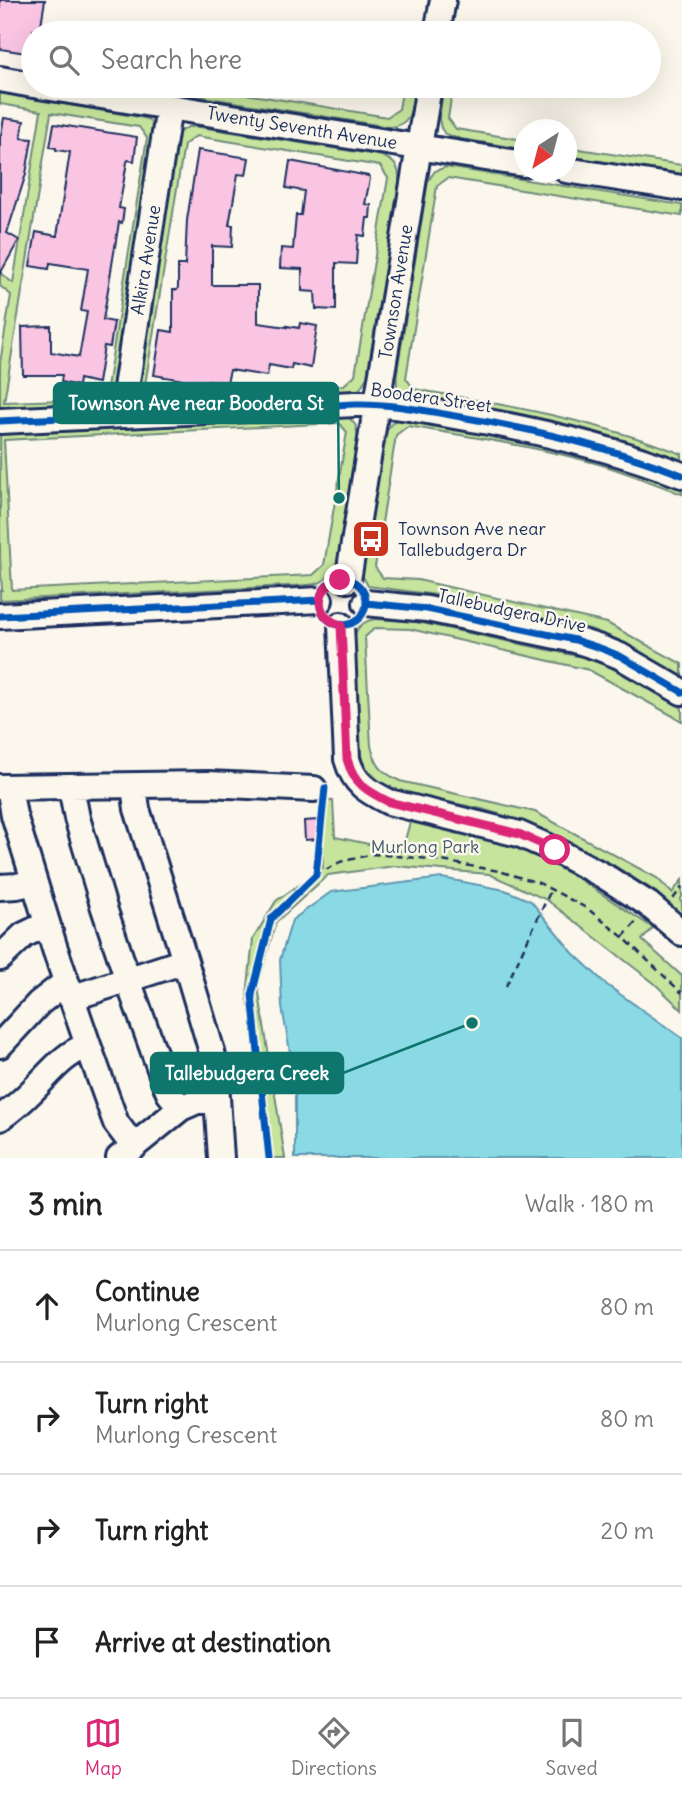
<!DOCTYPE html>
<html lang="en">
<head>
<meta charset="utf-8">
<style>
  :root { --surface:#fff; --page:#f6f6f6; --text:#222; --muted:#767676; --line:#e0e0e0; --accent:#db2777 }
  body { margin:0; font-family:Delius,sans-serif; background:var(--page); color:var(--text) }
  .compass { position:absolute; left:514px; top:119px; width:63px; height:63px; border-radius:50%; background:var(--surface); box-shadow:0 7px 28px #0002; rotate:216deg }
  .stop { position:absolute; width:21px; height:21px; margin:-16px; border:5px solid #db2777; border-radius:50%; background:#fff }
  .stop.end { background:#db2777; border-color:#fff; box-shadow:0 2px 7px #0008 }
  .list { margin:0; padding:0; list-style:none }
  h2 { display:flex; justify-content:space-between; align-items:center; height:91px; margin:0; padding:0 28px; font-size:30px }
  h2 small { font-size:23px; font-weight:400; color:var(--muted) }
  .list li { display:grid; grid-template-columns:46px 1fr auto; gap:21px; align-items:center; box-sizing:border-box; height:112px; padding:0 28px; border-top:2px solid var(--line) }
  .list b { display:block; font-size:26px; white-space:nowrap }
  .list p { margin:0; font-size:23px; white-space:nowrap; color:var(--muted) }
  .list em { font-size:23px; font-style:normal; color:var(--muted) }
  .icon { flex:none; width:38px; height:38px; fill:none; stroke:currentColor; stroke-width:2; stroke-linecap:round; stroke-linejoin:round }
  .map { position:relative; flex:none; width:682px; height:1158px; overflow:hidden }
  .search { position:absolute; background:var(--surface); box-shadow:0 7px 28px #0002; left:21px; right:21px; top:21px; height:77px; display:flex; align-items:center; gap:18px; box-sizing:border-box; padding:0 24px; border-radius:38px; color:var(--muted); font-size:26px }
  .sheet { height:539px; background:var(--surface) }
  nav { display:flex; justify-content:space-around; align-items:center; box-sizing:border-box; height:98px; border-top:2px solid var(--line); background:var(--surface); font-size:19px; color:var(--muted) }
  nav a { display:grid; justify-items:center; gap:4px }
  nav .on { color:var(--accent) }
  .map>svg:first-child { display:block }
  .green { fill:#c6e49c; stroke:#708a7d; stroke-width:2; fill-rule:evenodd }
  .water { fill:#8adae6; stroke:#5e96b0; stroke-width:2 }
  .building { fill:#f9c5e3; stroke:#1b2f5e; stroke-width:2 }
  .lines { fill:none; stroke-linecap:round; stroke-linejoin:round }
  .minor-casing { stroke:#1b2f5e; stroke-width:30 }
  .path { stroke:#1b2f5e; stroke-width:2.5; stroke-dasharray:7 5; stroke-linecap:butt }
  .minor { stroke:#fbf7ec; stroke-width:24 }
  .cycleway-casing { stroke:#fbf7ec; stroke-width:11 }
  .cycleway { stroke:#0057b8; stroke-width:7 }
  .route { stroke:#db2777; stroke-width:9 }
  .labels { text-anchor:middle; stroke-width:5; stroke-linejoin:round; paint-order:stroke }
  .street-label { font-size:18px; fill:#1b2f5e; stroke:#fbf7ec }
  .poi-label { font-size:18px; fill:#1b2f5e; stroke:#fbf7ec; text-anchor:start }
  .park-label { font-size:18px; fill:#465c6e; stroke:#fbf7ec }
  .leader { fill:none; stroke:#0f766e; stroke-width:2.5 }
  .callout-dot { fill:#0f766e; stroke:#fbf7ec; stroke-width:2.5 }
  .callout { fill:#0f766e; stroke:#0f766e; stroke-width:2.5 }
  .callout-label { font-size:19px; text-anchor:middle; font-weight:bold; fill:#fff }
</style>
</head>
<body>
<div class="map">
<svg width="682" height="1158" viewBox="0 0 682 1158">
  <rect width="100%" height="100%" fill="#fbf7ec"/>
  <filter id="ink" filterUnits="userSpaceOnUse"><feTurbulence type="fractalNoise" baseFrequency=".0143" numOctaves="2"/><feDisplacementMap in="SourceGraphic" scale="14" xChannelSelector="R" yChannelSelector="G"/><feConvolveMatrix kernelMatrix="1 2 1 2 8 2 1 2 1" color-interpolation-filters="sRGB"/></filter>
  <g filter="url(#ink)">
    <path class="green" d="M 136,86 L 197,86 L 387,117 L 399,109 L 403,86 L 415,86 C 412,104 413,126 390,127 Z
      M 444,86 L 453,86 L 448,118 L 456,129 L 524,140 L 524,149 L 461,139 L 445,134 L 441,128 L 439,119 Z
      M 0,93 L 140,117 L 147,119 L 155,126 L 114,395 L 107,404 L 0,412 L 0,363 L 11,295 L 0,286 L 0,273 L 13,283 L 41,111 L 0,104 ZM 51,113 L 139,127 L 147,138 L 107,388 L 95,399 L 4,402 Z
      M 188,127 L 200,127 L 382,156 C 396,162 400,168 399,183 L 367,377 L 360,389 L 347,394 L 152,404 C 144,401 140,398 137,391 L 175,141 L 178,133 ZM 196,136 L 380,166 L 388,178 L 355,375 L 344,385 L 154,395 L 145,385 L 184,145 Z
      M 566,147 L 682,165 L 682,175 L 567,156 Z
      M 446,167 L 682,205 L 682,216 L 448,178 L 437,186 L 406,378 L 414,389 C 507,405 594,420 682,454 L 682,463 L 406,397 C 396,390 396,384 397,372 L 428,181 L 435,171 Z
      M 348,416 L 356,426 L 358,439 L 337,565 C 325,588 311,585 288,586 L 0,600 L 0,591 L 2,590 L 0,557 L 0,430 ZM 339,423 L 347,432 L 324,565 L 313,575 L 12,590 L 4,440 Z
      M 404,417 L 597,456 L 682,486 L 682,494 C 653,483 624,471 595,463 C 533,446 471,437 408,426 L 396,435 L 375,567 L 383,578 L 418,580 L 607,623 L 682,664 L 682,676 L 616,639 L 590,629 L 437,595 L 368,586 L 362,575 L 384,441 C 387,428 391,420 404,417 Z
      M 375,619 L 417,622 L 582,657 L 608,666 L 682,708 L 682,721 L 589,670 L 410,629 L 375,628 L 365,637 L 371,746 C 376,766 381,772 400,781 L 535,812 L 657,878 L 672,893 L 682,880 L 682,897 L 680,900 L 682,902 L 682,917 L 651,889 L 550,832 L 524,822 L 482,809 L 400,792 L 381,783 L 367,769 L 362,760 L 360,749 L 354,638 C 356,627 364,621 375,619 Z
      M 322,800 L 333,801 L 335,837 L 402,851 L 410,822 L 517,848 L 561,867 L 653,928 L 642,940 L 682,976 L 682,1010 L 654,983 L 547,900 L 489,874 L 395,866 L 328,875 L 276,922 L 258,987 L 285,1158 L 267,1158 L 265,1111 L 247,996 L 253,939 L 276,901 L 323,868 Z"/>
    <path class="water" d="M 442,878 L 505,890 L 531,901 L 573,953 L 607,985 L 682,1038 L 682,1158 L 295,1158 L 295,1080 L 282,1007 L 280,960 L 292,920 L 331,892 Z"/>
    <path class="building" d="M 0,0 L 45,0 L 40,31 L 33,30 L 33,54 L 0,49 Z
      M 4,118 L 24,121 L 21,138 L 32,139 L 26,174 L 7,233 L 19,240 L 0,274 L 0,135 L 1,135 Z
      M 54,124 L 137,137 L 134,161 L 128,160 L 127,162 L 119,208 L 124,209 L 122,223 L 119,222 L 103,320 L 114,322 L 110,347 L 104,346 L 98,383 L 79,379 L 78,386 L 61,382 L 62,375 L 23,375 L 22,327 L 51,326 L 51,352 L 79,357 L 87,312 L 81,311 L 88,269 L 50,263 L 49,269 L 30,266 L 36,232 L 57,236 L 70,152 L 56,150 L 56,148 L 50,147 Z
      M 198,150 L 249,158 L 246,175 L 238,174 L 229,225 L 233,225 L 232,247 L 212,246 L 212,285 L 258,285 L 258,323 L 287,327 L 287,326 L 299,328 L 300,323 L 317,326 L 311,368 L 292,364 L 291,369 L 269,365 L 267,376 L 230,370 L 227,383 L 207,380 L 206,384 L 154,375 L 161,330 L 173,332 L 173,290 L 177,290 L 178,287 L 178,265 L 185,265 L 187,220 Z
      M 290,161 L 369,176 L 370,179 L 365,204 L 371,205 L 370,218 L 367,218 L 365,236 L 358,235 L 356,264 L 336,263 L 336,310 L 316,309 L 315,292 L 302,291 L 302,269 L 280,268 L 281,248 L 293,249 L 296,215 L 301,215 L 304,191 L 286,188 Z
      M 318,820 L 318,839 L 305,840 L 304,821 Z"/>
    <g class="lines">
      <defs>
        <path id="minor" d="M 437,33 L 443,0
          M 0,79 L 33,85
          M 39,86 L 524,164
          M 566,170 L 682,188
          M 122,414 L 169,107
          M 0,421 L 355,404 C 391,403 426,411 461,417 C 537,430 610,447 682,475
          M 348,580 L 429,86
          M 366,603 L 427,609 L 575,640 L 600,648 L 620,656 L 682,692
          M 0,616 L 320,600
          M 341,625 L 347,759 C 354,784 367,791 389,802 L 519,834 L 555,850 L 604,876 L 648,904 L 682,933
          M 134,786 L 137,809 L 185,961 L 212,1052 L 215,1067 L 221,1158
          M 0,787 L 208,784 L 314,789
          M 9,787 L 14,815 L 55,949 L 88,1045 L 116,1123 L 134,1147
          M 71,787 L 77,818 L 104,908 L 128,980 L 165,1083 L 169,1093 L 181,1108
          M 0,887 L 17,886 L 34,882
          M 0,958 L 24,935 L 47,924
          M 71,998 L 185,961
          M 0,1045 L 39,1003 L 66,982
          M 0,1118 C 12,1110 23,1100 33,1090 C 52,1071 63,1055 88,1045
          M 119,1158 L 181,1108 L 197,1101 L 217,1099"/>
      </defs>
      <use href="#minor" class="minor-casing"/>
      <path class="path" d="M 316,875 L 340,862 L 373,854 L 430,859 L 499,871 L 539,883 L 588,909 L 623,937 L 682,993
        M 673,899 L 682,887
        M 623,937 L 637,921
        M 506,986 L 551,890"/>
      <use href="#minor" class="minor"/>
      <defs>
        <path id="cycleway" d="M 0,421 L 355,404 C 391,403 426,411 461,417 C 537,430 610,447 682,475
          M320 602a23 23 0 1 1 46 0a23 23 0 1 1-46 0Z
          M 366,603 L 427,609 L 575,640 L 600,648 L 620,656 L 682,692
          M 0,616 L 320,600
          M 269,1158 L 252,995 L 271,919 L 316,875 L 325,788"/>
      </defs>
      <use href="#cycleway" class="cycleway-casing"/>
      <use href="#cycleway" class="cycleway"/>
    </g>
  </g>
  <g class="lines" filter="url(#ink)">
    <path class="route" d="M 340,580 C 313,587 314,618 341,625 L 347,759 C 354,784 367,791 389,802 L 519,834 L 555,850"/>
  </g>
  <defs>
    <symbol id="bus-square" viewBox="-11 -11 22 22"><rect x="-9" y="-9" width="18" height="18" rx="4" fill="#c8321e" stroke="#fbf7ec"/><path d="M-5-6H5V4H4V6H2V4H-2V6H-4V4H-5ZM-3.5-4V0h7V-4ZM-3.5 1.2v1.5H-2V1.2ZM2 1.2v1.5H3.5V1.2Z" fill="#fff"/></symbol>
  </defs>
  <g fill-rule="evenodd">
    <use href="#bus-square" x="349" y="517" width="44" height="44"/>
  </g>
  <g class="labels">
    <g class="street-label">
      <text transform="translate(302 128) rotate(9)" y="6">Twenty Seventh Avenue</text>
      <text transform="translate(146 260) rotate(-81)" y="6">Alkira Avenue</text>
      <text transform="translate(396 292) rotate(-81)" y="6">Townson Avenue</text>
      <text transform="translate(431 398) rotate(8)" y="6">Boodera Street</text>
      <text transform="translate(512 611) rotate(12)" y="6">Tallebudgera Drive</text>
    </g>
    <g class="poi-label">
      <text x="398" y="535">Townson Ave near<tspan x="398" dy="21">Tallebudgera Dr</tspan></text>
    </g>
    <g class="park-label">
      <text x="425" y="853">Murlong Park</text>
    </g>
  </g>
  <path class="leader" d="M339 498L338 403M472 1023L343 1073"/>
  <g class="callout-dot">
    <circle cx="339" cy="498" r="7"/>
    <circle cx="472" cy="1023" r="7"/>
  </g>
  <g class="callout">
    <rect x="54" y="383" width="284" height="40" rx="7"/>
    <rect x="151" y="1053" width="192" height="40" rx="7"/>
  </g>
  <g class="callout-label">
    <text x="196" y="410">Townson Ave near Boodera St</text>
    <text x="247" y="1080">Tallebudgera Creek</text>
  </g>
</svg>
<svg class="compass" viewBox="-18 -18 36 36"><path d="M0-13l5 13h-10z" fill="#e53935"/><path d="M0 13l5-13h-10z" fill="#767676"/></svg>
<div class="stop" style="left:555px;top:850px"></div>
<div class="stop end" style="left:340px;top:580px"></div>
<div class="search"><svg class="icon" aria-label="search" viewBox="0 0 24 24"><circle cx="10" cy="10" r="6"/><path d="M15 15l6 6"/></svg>Search here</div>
</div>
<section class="sheet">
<h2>3 min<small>Walk · 180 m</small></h2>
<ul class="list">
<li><svg class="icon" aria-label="ahead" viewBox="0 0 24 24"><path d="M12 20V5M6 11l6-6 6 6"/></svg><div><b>Continue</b><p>Murlong Crescent</p></div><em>80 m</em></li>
<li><svg class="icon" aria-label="right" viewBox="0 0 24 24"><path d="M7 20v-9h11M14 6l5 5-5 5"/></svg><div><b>Turn right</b><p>Murlong Crescent</p></div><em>80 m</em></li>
<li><svg class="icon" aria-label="right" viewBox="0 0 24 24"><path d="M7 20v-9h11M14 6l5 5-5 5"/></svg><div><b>Turn right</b></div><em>20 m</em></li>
<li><svg class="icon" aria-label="arrive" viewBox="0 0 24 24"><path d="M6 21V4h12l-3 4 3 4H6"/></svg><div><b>Arrive at destination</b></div></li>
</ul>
</section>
<nav>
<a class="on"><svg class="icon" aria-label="map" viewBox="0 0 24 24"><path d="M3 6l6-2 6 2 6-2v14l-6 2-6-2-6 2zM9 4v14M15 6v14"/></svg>Map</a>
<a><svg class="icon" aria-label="directions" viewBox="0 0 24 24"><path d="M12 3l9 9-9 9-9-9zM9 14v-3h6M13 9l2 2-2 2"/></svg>Directions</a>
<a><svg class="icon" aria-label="saved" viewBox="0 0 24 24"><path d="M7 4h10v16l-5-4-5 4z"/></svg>Saved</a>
</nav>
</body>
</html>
